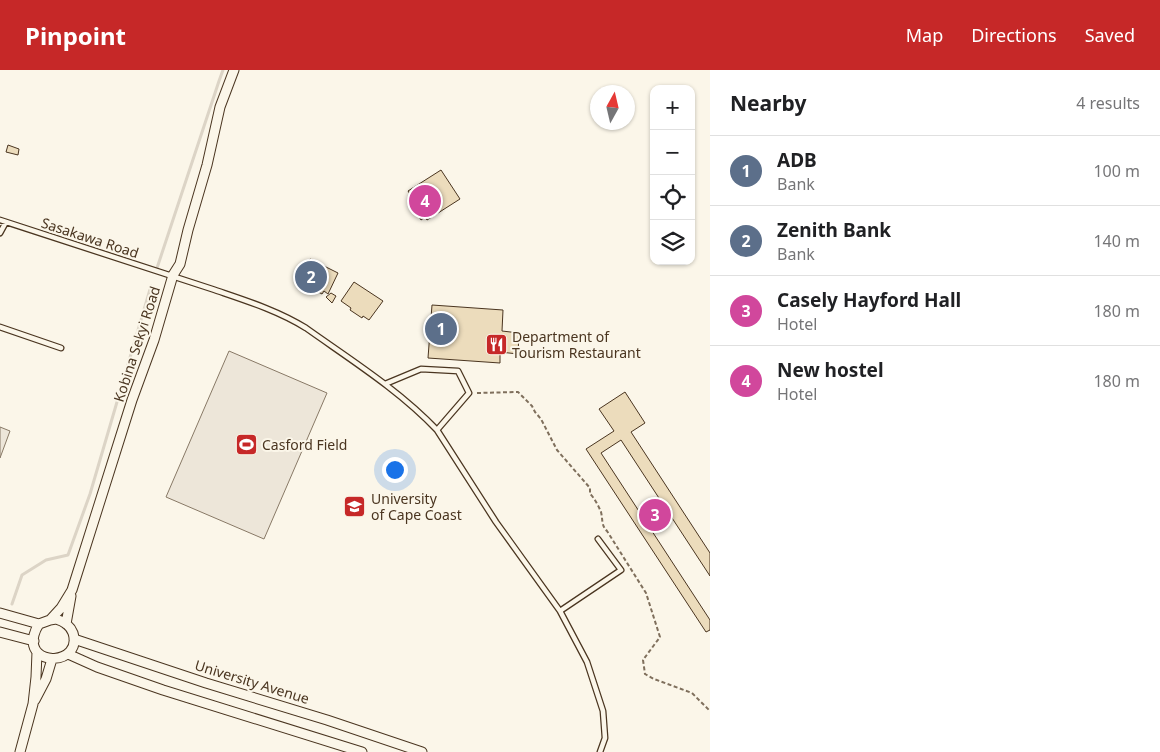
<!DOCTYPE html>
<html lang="en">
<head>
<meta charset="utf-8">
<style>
  :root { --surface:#fff; --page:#f6f6f6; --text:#202124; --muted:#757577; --line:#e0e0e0; --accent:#c62828 }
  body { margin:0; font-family:"Noto Sans",sans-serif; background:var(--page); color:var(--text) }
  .controls { position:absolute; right:15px; top:15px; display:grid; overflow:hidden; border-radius:10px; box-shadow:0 1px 4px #0004 }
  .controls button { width:45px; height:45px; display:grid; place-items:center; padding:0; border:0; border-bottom:1px solid var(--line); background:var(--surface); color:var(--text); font:25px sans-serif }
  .compass { position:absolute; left:590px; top:15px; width:45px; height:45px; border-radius:50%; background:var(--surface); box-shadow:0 1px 4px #0004; rotate:8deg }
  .you { position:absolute; left:394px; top:399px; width:18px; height:18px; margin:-12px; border:4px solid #fff; border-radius:50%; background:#1a73e8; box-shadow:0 0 0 8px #1a73e833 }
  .badge { display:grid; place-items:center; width:32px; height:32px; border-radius:50%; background:var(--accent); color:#fff; font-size:16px; font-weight:700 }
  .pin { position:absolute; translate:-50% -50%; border:2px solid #fff; box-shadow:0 1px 5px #0006 }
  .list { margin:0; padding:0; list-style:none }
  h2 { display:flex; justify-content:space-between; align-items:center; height:65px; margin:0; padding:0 20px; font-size:21px }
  h2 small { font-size:16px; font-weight:400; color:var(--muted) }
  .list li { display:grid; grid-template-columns:32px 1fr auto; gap:15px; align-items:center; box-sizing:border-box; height:70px; padding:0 20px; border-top:1px solid var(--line) }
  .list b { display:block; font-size:19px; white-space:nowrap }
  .list p { margin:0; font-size:16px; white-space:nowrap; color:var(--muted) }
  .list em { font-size:16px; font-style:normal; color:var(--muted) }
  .icon { flex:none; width:28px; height:28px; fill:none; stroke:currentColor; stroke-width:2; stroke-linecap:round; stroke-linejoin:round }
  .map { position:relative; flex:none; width:710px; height:682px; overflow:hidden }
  header { display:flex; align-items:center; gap:30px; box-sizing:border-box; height:70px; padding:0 25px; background:var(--accent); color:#fff }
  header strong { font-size:24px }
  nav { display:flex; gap:28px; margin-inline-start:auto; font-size:18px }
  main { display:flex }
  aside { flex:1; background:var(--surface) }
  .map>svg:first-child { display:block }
  .green { fill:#ede6d9; stroke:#887966 }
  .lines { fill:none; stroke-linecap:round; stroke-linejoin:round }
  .stream { stroke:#dcd4c6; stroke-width:3 }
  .building { fill:#ecdcbc; stroke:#4a3520 }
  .service-casing { stroke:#4a3520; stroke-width:7 }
  .minor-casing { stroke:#4a3520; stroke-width:11 }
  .path { stroke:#7f6f5c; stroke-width:2; stroke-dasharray:4 2.5; stroke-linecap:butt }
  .service { stroke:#fbf6e9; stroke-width:4.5 }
  .minor { stroke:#fbf6e9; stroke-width:9 }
  .labels { text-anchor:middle; stroke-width:4; stroke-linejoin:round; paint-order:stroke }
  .street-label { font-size:14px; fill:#4a3520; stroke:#fbf6e9 }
  .poi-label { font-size:14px; fill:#4a3520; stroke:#fbf6e9; text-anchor:start }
</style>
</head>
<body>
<header>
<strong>Pinpoint</strong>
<nav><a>Map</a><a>Directions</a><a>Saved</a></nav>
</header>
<main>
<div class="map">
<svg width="710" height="682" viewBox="0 0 710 682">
  <rect width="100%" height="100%" fill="#fbf6e9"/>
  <path class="green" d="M 229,281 L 327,323 L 264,469 L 166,427 Z
    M 0,357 L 10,361 L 0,388 Z"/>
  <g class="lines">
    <path class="stream" d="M 157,198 L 219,11 L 223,0
      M 12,534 L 22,505 L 46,490 L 68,485 L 90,424 L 151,216"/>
  </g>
  <path class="building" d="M 8,75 L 19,79 L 18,85 L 6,82 Z
    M 441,100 L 460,129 L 427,150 L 425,147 L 421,150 L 415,140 L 419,137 L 408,121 Z
    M 310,189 L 338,203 L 328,224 L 324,221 L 322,224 L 311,218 L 312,215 L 299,208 Z
    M 354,212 L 383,231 L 369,250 L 363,246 L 362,248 L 350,240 L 351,238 L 341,231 Z
    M 331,223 L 336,226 L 332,233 L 326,227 Z
    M 432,235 L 503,240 L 502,261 L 519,263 L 518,284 L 500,282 L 500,293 L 428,288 Z
    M 625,322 L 645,353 L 631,362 L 710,483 L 710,506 L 621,370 L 601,383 L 710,550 L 710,560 L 706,562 L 586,379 L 614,361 L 599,339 Z"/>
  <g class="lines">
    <defs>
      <path id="service" d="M 0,150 L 212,219 C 244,230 277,240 306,258 C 351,290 399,320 437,360 L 496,452 L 560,541 L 587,592 L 603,641 L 605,668 L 600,682
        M 0,163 L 6,152
        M 0,257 L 61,278
        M 385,314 L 421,299 L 458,301 L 469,323 L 437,360
        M 560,541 L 621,500 L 598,469"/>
      <path id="minor" d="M 0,543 L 39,554
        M 56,549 C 63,551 70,555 73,563 C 83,595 26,598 34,565 C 35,561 37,557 39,554 L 50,550 Z
        M 50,550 L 61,538 L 72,520 L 132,330 L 154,270 L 173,205 L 180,194 L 188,160 L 207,95 L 220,37 L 234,0
        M 66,554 L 71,526
        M 0,562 L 34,571
        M 74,569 L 206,613 L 327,650 L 422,682
        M 68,584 L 97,597 L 163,620 L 362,682
        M 35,630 L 46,609 L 52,589
        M 20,682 L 33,634 L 36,607 L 37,582"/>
    </defs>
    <use href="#service" class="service-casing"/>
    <use href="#minor" class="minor-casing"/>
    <path class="path" d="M 477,323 L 518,322 L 532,336 L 535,342 L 541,349 L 557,380 L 590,418 L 590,424 C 594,427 599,437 601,442 C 603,450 601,455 607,461 L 646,523 L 660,567 L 643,590 L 645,604 L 654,609 L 692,623 L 710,641"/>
    <use href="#service" class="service"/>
    <use href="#minor" class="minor"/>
  </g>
  <defs>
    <symbol id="restaurant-square" viewBox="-11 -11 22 22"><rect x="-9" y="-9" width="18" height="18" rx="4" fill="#c62828" stroke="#fbf6e9"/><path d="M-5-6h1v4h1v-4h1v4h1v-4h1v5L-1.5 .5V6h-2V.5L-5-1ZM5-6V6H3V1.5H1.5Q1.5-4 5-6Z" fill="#fff"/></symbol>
    <symbol id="stadium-square" viewBox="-11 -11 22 22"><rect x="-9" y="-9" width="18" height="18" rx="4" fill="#c62828" stroke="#fbf6e9"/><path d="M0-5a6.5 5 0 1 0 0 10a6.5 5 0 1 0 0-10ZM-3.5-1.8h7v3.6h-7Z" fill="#fff"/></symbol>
    <symbol id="university-square" viewBox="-11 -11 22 22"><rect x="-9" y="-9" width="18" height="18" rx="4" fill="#c62828" stroke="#fbf6e9"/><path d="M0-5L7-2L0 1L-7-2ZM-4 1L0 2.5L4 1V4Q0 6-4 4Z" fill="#fff"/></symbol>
  </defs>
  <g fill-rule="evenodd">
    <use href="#restaurant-square" x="484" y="262" width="25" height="25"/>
    <use href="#stadium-square" x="234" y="362" width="25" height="25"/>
    <use href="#university-square" x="342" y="424" width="25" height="25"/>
  </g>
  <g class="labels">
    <g class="street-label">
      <text transform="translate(90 168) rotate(18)" y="5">Sasakawa Road</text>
      <text transform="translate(137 274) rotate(-72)" y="5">Kobina Sekyi Road</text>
      <text transform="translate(252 612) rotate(17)" y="5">University Avenue</text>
    </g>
    <g class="poi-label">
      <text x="512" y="272">Department of<tspan x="512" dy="16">Tourism Restaurant</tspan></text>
      <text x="262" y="380">Casford Field</text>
      <text x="371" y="434">University<tspan x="371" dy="16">of Cape Coast</tspan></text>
    </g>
  </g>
</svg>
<div class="controls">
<button>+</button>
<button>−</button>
<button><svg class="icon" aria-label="locate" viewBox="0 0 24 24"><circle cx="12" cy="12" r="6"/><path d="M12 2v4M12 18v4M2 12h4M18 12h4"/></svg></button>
<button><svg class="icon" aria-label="layers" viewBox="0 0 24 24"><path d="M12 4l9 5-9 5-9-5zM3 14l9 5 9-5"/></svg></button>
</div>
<svg class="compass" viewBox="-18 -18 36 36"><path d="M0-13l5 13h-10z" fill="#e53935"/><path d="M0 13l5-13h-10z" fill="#757577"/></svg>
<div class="you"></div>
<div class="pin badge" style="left:441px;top:259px;background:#5c6f8a">1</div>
<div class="pin badge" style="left:311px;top:207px;background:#5c6f8a">2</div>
<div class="pin badge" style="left:655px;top:445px;background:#d1479c">3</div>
<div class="pin badge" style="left:425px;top:131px;background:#d1479c">4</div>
</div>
<aside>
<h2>Nearby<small>4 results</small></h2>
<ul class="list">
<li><span class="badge" style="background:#5c6f8a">1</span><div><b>ADB</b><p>Bank</p></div><em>100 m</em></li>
<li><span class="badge" style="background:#5c6f8a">2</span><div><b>Zenith Bank</b><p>Bank</p></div><em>140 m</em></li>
<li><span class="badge" style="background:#d1479c">3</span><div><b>Casely Hayford Hall</b><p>Hotel</p></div><em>180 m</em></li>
<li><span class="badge" style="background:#d1479c">4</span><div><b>New hostel</b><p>Hotel</p></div><em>180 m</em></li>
</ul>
</aside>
</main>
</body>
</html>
